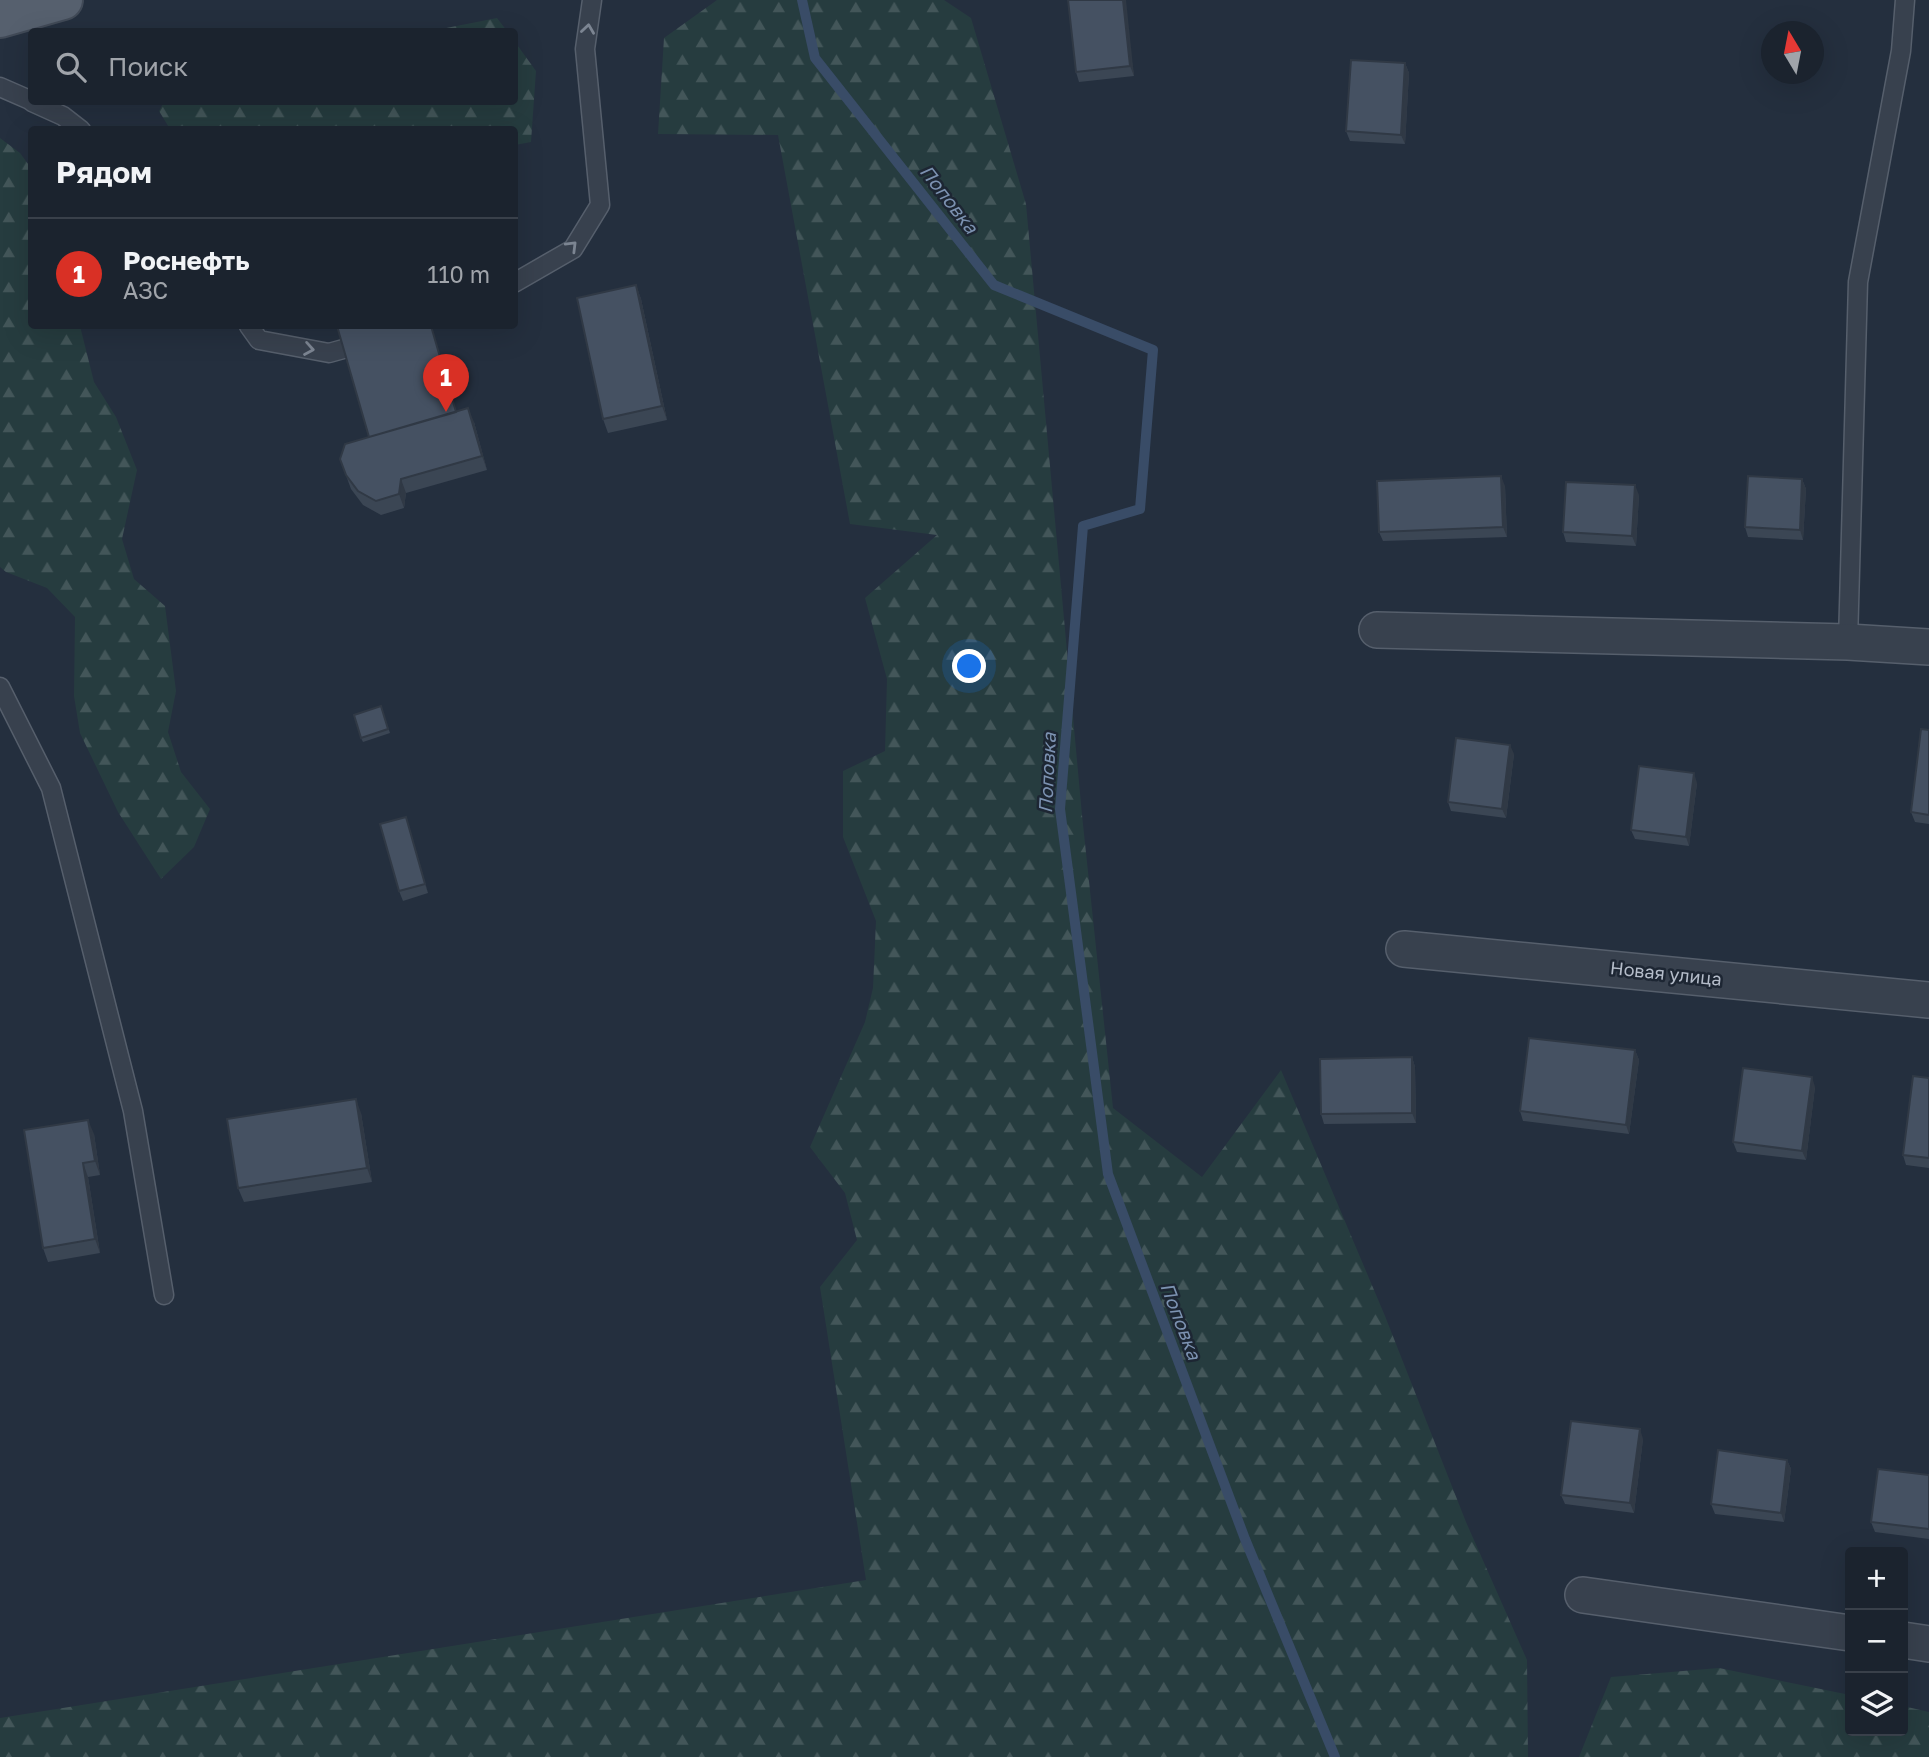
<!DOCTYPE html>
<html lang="ru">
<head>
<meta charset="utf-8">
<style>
  :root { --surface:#1b232e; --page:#282f3a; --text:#f1f3f6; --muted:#a0a4aa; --line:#39404a; --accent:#d93025 }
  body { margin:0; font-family:"Golos Text",sans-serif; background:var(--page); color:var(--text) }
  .controls { position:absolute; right:21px; bottom:21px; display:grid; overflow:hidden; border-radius:7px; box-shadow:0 7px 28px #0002 }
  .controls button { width:63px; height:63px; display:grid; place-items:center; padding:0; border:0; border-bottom:2px solid var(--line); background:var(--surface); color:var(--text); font:35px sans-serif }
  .compass { position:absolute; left:1761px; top:21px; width:63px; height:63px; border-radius:50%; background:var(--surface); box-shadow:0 7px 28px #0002; rotate:350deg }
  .you { position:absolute; left:970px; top:667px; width:24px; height:24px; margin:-18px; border:5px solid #fff; border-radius:50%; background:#1a73e8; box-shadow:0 0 0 10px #1a73e833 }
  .badge { display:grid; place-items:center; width:46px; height:46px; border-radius:50%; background:var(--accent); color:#fff; font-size:23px; font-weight:700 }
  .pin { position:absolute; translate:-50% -58px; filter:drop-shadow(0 2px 4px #0008) }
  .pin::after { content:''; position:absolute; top:37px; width:24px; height:21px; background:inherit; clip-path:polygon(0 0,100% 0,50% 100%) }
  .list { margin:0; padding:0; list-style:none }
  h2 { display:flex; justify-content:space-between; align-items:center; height:91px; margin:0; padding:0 28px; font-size:30px }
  h2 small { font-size:23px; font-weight:400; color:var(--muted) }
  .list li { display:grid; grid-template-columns:46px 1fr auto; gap:21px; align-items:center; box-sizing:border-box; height:112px; padding:0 28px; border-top:2px solid var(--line) }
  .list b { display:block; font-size:26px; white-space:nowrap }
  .list p { margin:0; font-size:23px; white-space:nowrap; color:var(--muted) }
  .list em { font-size:23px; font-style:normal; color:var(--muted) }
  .icon { flex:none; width:38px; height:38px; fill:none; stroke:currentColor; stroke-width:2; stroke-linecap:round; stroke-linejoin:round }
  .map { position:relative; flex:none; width:1929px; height:1757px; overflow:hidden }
  .search { position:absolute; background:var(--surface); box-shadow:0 7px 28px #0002; left:28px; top:28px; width:490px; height:77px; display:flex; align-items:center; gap:18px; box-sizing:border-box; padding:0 24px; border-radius:7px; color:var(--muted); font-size:26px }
  .panel { position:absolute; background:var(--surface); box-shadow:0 7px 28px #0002; left:28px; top:126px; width:490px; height:203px; border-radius:7px }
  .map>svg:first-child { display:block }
  .forest { fill:url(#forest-firs) }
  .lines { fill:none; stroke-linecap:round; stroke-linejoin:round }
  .stream { stroke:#394c67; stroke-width:10 }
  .lane-casing { stroke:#565f6c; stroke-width:21 }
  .street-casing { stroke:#565f6c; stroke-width:38 }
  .primary-casing { stroke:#414a57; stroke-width:42 }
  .lane { stroke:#38414e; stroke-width:18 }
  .street { stroke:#38414e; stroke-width:35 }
  .primary { stroke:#56606e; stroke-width:38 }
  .wall { fill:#3b4654 }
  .shaded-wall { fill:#303945 }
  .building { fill:#455162; stroke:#303945; stroke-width:2 }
  .oneway { stroke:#7c8592 }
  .labels { text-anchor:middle; stroke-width:5; stroke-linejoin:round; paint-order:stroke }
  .street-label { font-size:18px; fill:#b4bcc9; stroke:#1d2633 }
  .water-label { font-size:19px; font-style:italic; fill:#7c92b1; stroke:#1d2633 }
</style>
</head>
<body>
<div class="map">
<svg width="1929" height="1757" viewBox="0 0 1929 1757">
  <defs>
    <pattern id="forest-firs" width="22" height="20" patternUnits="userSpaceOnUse" patternTransform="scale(1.75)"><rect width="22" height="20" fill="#263c3f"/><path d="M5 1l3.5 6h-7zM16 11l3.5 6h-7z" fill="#435659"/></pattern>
  </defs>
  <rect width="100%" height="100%" fill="#242f3e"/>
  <path class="forest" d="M 717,0 L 944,0 L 971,18 L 1026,204 L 1082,815 L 1113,1108 L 1202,1177 L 1281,1070 L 1385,1316 L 1466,1522 L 1527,1660 L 1528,1757 L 0,1757 L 0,1718 L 866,1580 L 820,1287 L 857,1240 L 845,1193 L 810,1147 L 865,1022 L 873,988 L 876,921 L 843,837 L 843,771 L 885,751 L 887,679 L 865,598 L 937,535 L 850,524 L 778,135 L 658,134 L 664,38 Z
    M 497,18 L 507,31 L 431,31 Z
    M 515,42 L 536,71 L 531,142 L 515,145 L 514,130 L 170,129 L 159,111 L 164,102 L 514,102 Z
    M 0,138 L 20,153 L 31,168 L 32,326 L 80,326 L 94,382 L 116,417 L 137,470 L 122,539 L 134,579 L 165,606 L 176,691 L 168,732 L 181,772 L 210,809 L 194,847 L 161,879 L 118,812 L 80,733 L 74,696 L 75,617 L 47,588 L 6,572 L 0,567 Z
    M 1719,1668 L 1850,1695 L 1850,1731 L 1903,1731 L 1903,1706 L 1929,1712 L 1929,1757 L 1579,1757 L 1611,1677 Z"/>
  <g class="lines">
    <path class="stream" d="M 802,0 L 815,58 L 994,285 L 1153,350 L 1140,509 L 1083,526 L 1060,809 L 1108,1174 L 1245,1539 L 1335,1757"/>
    <defs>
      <path id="lane" d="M 0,87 L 32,101
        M 32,102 L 63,116 L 81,130
        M 514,283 L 573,249 L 600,205 L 585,49 L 592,0
        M 249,326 L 259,340 L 329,353 L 365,343
        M 1848,642 L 1858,282 L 1901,51 L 1905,0
        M 0,687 L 51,788 L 133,1111 L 164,1295"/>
      <path id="street" d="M 1377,630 L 1848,642 L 1929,647
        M 1404,949 L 1929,1000
        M 1583,1595 L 1850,1633
        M 1903,1640 L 1929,1644"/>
      <path id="primary" d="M 0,18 L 63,0"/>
    </defs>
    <use href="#lane" class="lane-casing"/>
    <use href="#street" class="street-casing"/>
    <use href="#primary" class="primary-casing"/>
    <use href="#lane" class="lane"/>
    <use href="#street" class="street"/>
    <use href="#primary" class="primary"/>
  </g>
  <path class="wall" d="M 1123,0 L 1134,76 L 1079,82 L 1076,72 Z
    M 1405,63 L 1409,73 L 1405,144 L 1350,141 L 1346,131 Z
    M 636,285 L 641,299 L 667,420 L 608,433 L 603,419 Z
    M 456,412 L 474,422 L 487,470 L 406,493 L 404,508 L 381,515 L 363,505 L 351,489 L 340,459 Z
    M 1802,479 L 1806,489 L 1803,540 L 1748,537 L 1745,527 Z
    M 1505,486 L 1507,537 L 1383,541 L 1379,532 Z
    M 1639,495 L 1636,546 L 1566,542 L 1563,532 Z
    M 381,706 L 390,733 L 363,742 L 361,738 Z
    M 1929,730 L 1929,824 L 1915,822 L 1911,812 Z
    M 1514,754 L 1506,818 L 1451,811 L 1448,802 Z
    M 1697,783 L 1689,846 L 1635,839 L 1631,830 Z
    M 409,826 L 428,893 L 403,901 L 399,891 Z
    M 1635,1050 L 1639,1060 L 1629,1134 L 1523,1121 L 1520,1111 Z
    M 1412,1057 L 1415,1067 L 1416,1123 L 1324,1124 L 1321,1114 Z
    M 1929,1078 L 1929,1168 L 1906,1165 L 1903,1155 Z
    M 1815,1087 L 1806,1160 L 1737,1152 L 1733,1142 Z
    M 361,1113 L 372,1182 L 244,1202 L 238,1188 Z
    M 94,1134 L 100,1175 L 88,1177 L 100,1253 L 48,1262 L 43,1248 Z
    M 1643,1439 L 1634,1513 L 1565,1504 L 1561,1495 Z
    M 1787,1460 L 1791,1469 L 1784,1522 L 1715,1514 L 1711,1504 Z
    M 1929,1475 L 1929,1539 L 1875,1532 L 1871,1522 Z"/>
  <path class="shaded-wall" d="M 1123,0 L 1126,0 L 1134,76 L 1130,66 Z
    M 1405,63 L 1409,73 L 1405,144 L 1401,135 Z
    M 636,285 L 641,299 L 667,420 L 662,406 Z
    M 468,408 L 474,422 L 487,470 L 482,456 Z
    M 1501,476 L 1505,486 L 1507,537 L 1503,527 Z
    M 401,479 L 406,493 L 404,508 L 399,494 Z
    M 1802,479 L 1806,489 L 1803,540 L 1800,530 Z
    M 1635,485 L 1639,495 L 1636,546 L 1632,536 Z
    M 1510,745 L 1514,754 L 1506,818 L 1502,809 Z
    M 1694,773 L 1697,783 L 1689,846 L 1686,837 Z
    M 406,817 L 409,826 L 428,893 L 425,884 Z
    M 1635,1050 L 1639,1060 L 1629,1134 L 1626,1125 Z
    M 1412,1057 L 1415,1067 L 1416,1123 L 1412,1113 Z
    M 1812,1077 L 1815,1087 L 1806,1160 L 1802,1151 Z
    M 356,1099 L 361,1113 L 372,1182 L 367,1168 Z
    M 88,1120 L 94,1134 L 100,1175 L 95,1161 Z
    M 83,1163 L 88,1177 L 100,1253 L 95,1239 Z
    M 1640,1429 L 1643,1439 L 1634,1513 L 1630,1503 Z
    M 1787,1460 L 1791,1469 L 1784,1522 L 1781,1513 Z"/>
  <path class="building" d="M 1068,0 L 1123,0 L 1130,66 L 1076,72 Z
    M 1351,60 L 1405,63 L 1401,135 L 1346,131 Z
    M 636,285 L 662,406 L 603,419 L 577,298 Z
    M 337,326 L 431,326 L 456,412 L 369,437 Z
    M 468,408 L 482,456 L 401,479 L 399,494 L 376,501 L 358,491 L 346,475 L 340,459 L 345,444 Z
    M 1501,476 L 1503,527 L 1379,532 L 1377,481 Z
    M 1748,476 L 1802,479 L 1800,530 L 1745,527 Z
    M 1566,482 L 1635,485 L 1632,536 L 1563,532 Z
    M 381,706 L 388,729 L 361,738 L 354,715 Z
    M 1921,729 L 1929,730 L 1929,815 L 1911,812 Z
    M 1456,738 L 1510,745 L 1502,809 L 1448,802 Z
    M 1639,766 L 1694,773 L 1686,837 L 1631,830 Z
    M 406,817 L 425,884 L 399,891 L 380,824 Z
    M 1529,1038 L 1635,1050 L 1626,1125 L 1520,1111 Z
    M 1412,1057 L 1412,1113 L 1321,1114 L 1320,1059 Z
    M 1743,1068 L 1812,1077 L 1802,1151 L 1733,1142 Z
    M 1913,1076 L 1929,1078 L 1929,1158 L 1903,1155 Z
    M 356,1099 L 367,1168 L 238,1188 L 227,1119 Z
    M 88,1120 L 95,1161 L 83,1163 L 95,1239 L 43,1248 L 24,1130 Z
    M 1571,1421 L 1640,1429 L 1630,1503 L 1561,1495 Z
    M 1718,1450 L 1787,1460 L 1781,1513 L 1711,1504 Z
    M 1878,1469 L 1929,1475 L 1929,1529 L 1871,1522 Z"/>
  <defs><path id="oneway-chevron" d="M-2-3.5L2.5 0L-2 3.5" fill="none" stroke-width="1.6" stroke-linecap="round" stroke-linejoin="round" transform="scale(1.75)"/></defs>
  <g class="oneway">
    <use href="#oneway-chevron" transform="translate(588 29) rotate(-82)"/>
    <use href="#oneway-chevron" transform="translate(572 246) rotate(-45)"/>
    <use href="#oneway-chevron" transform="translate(309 349) rotate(10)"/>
  </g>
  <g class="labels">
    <g class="street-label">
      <text transform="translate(1666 974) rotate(6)" y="6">Новая улица</text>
    </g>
    <g class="water-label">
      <text transform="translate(949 199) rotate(52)" y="7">Поповка</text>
      <text transform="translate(1047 773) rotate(-87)" y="7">Поповка</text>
      <text transform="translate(1181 1321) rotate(69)" y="7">Поповка</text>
    </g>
  </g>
</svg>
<div class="controls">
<button>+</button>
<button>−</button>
<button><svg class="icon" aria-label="layers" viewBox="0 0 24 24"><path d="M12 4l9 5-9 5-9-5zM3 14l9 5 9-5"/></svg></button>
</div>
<svg class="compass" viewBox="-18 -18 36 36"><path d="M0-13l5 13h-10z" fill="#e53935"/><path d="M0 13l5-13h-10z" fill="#a0a4aa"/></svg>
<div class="you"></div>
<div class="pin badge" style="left:446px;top:412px">1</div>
<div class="search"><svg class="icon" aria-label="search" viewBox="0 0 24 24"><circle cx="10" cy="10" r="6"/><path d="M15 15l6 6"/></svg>Поиск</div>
<section class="panel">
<h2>Рядом<small></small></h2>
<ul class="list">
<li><span class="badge">1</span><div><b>Роснефть</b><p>АЗС</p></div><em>110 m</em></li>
</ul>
</section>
</div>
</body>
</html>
